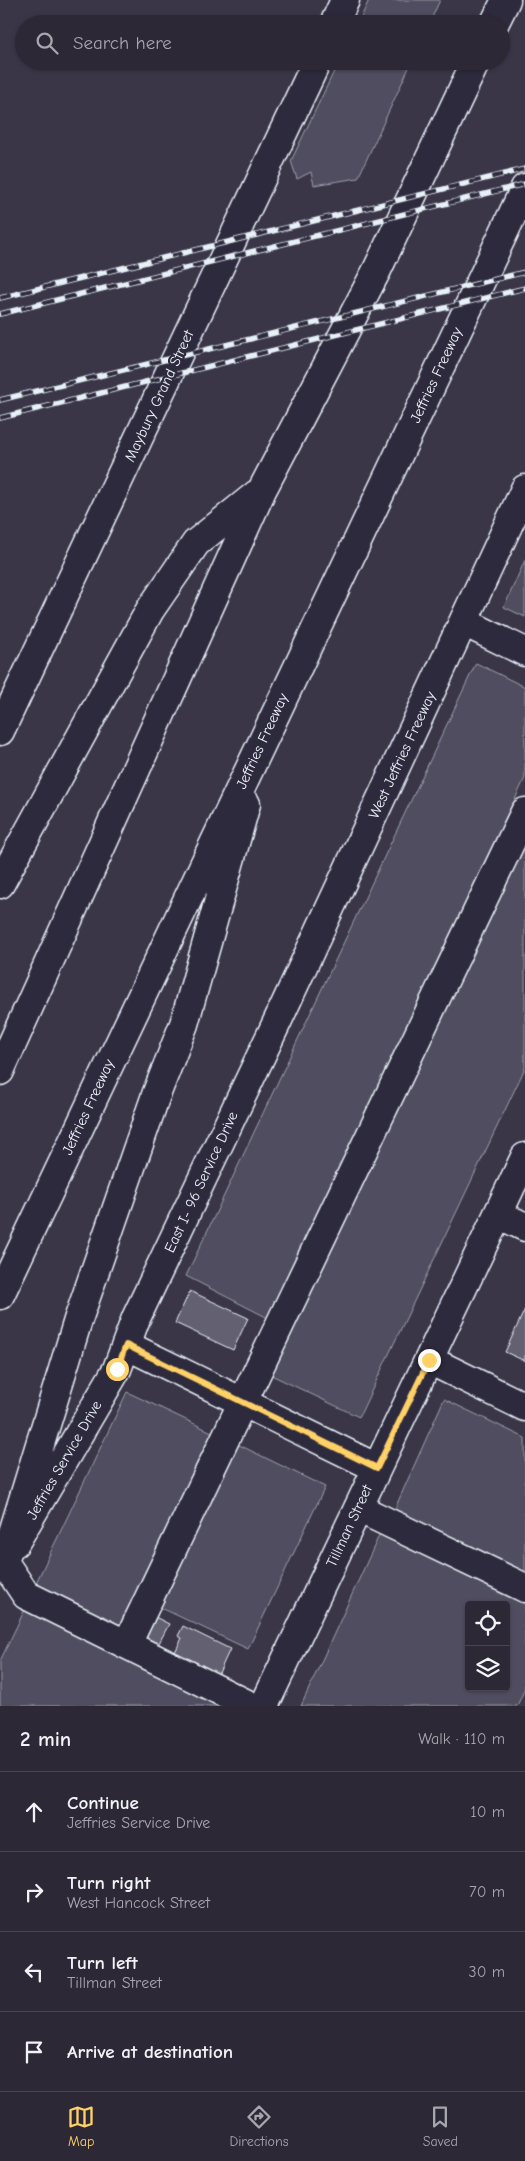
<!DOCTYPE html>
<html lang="en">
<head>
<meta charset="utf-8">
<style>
  :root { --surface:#2c2836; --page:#383442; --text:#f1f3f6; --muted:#a6a6ad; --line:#484451; --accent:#ffd166 }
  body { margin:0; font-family:"Comic Neue",sans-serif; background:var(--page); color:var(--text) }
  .controls { position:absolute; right:15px; bottom:15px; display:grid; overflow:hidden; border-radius:5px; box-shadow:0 1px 4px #0004 }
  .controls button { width:45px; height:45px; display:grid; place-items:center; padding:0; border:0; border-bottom:1px solid var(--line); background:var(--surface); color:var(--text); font:25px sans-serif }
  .stop { position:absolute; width:15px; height:15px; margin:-11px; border:4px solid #ffd166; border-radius:50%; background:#fff }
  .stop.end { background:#ffd166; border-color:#fff; box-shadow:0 1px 5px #0008 }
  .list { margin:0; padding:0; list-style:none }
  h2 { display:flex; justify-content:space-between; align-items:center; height:65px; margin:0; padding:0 20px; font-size:21px }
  h2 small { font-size:16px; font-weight:400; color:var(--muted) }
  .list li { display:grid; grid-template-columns:32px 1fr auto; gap:15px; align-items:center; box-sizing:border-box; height:80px; padding:0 20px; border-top:1px solid var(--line) }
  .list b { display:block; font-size:19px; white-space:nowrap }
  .list p { margin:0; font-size:16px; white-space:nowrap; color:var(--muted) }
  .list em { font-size:16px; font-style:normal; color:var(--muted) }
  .icon { flex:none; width:28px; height:28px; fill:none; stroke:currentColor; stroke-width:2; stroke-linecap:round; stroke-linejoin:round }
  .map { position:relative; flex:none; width:525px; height:1706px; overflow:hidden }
  .search { position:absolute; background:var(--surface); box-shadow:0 1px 4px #0004; left:15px; right:15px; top:15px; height:55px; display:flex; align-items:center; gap:12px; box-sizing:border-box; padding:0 18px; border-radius:28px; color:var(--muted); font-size:19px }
  .sheet { height:385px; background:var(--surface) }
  nav { display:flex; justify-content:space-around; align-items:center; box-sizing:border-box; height:70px; border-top:1px solid var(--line); background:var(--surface); font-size:14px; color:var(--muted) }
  nav a { display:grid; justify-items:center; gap:2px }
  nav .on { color:var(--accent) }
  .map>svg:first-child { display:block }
  .green { fill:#504e5f; stroke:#9ca0ac; fill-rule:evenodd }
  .building { fill:#636171; stroke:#e8f1f8 }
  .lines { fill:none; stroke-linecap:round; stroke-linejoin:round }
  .minor-casing { stroke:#e8f1f8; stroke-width:31 }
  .highway-casing { stroke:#e8f1f8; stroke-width:31 }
  .minor { stroke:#2f2a3d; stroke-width:28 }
  .highway { stroke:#2f2a3d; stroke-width:28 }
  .rail-casing { stroke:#e8f1f8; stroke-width:5.5 }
  .rail { stroke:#2f2a3d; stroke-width:4; stroke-dasharray:11; stroke-linecap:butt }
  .route { stroke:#ffd166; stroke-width:6 }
  .labels { text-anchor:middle; stroke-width:4.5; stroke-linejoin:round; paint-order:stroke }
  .street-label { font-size:15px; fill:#e8f1f8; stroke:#2f2a3d }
</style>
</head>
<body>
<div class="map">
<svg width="525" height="1706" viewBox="0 0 525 1706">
  <rect width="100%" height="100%" fill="#3a3648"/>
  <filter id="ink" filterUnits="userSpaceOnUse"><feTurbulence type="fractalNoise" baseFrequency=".02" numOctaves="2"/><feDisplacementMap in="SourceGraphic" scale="10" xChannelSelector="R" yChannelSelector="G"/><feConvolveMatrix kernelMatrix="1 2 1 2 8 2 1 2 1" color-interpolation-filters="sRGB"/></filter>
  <g filter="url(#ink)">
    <path class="green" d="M 369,0 L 440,0 L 429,24 L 358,24 Z
      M 339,61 L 412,61 L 358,178 L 314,185 L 311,172 L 297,179 L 291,161 Z
      M 525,560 L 525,617 L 504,607 Z
      M 476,663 L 525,687 L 525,778 L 270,1319 L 186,1276 Z
      M 525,827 L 525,1068 L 359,1417 L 265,1372 Z
      M 127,1392 L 218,1435 L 126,1630 L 34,1587 Z
      M 444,1399 L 525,1438 L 525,1579 L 392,1515 Z
      M 231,1441 L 325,1487 L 248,1649 L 153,1604 Z
      M 382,1529 L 525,1599 L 525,1688 L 517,1706 L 301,1706 ZM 469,1605 L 506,1605 L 506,1687 L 469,1687 Z
      M 28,1603 L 222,1698 L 218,1706 L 0,1706 L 0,1661 Z"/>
    <path class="building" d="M 190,1291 L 248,1318 L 233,1350 L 175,1323 Z
      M 525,1309 L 525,1361 L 505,1352 Z
      M 147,1613 L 169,1624 L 158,1645 L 137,1634 Z
      M 183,1626 L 230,1649 L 218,1675 L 174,1654 L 182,1638 L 178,1636 Z"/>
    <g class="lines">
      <defs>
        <path id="minor" d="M 334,24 L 345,0
          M 464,622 L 525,652
          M 0,731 L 317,61
          M 498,1214 L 525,1227
          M 126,1345 L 377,1468
          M 429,1360 L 525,1407
          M 358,1508 L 525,1588
          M 15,1543 L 117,1369 L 136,1318 L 278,1020 L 525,489
          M 4,1562 L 26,1595 L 251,1706
          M 127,1644 L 525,812
          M 264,1706 L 525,1157"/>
        <path id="highway" d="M 494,24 L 506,0
          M 0,884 L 150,610 L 196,543 L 257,494
          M 0,1071 L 262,490 L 377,270 L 476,61
          M 0,1295 L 525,188
          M 4,1562 L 78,1320 L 156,1095 L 184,1024 L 246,804"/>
      </defs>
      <use href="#minor" class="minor-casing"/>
      <use href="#highway" class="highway-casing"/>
      <use href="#minor" class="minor"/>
      <use href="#highway" class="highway"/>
      <defs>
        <path id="rail" d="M 0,298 L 525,169
          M 0,314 L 525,184
          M 0,400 L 525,272
          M 0,418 L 525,288"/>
      </defs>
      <use href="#rail" class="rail-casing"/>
      <use href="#rail" class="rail"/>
    </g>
  </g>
  <g class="lines" filter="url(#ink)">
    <path class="route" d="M 117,1369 L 126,1345 L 377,1468 L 429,1360"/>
  </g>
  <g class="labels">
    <g class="street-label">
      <text transform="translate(436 375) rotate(-65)" y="5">Jeffries Freeway</text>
      <text transform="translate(159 396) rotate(-65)" y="5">Maybury Grand Street</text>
      <text transform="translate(262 741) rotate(-65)" y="5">Jeffries Freeway</text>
      <text transform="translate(402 755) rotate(-65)" y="5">West Jeffries Freeway</text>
      <text transform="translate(88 1107) rotate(-65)" y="5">Jeffries Freeway</text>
      <text transform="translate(201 1182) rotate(-65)" y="5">East I- 96 Service Drive</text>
      <text transform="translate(64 1460) rotate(-60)" y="5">Jeffries Service Drive</text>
      <text transform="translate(349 1526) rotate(-65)" y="5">Tillman Street</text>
    </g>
  </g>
</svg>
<div class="controls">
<button><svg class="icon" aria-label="locate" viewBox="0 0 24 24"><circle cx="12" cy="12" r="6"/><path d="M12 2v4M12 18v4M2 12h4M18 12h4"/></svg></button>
<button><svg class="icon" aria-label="layers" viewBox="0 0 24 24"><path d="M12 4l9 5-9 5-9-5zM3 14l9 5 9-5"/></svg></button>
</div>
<div class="stop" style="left:117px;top:1369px"></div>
<div class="stop end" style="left:429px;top:1360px"></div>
<div class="search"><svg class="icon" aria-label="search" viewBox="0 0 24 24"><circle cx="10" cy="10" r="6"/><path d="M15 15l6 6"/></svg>Search here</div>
</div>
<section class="sheet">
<h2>2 min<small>Walk · 110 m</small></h2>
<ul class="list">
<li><svg class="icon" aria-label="ahead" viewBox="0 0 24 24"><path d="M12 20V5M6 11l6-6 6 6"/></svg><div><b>Continue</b><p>Jeffries Service Drive</p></div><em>10 m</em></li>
<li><svg class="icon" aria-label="right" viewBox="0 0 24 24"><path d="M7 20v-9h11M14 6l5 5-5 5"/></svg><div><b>Turn right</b><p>West Hancock Street</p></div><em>70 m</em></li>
<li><svg class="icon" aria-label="left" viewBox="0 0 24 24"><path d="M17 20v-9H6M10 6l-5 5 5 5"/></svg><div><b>Turn left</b><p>Tillman Street</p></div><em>30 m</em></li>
<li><svg class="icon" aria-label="arrive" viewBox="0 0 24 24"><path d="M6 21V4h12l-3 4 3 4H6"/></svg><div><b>Arrive at destination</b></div></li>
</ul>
</section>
<nav>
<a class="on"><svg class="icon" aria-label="map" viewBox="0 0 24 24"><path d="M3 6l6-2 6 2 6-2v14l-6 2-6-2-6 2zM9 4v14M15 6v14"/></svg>Map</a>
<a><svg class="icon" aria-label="directions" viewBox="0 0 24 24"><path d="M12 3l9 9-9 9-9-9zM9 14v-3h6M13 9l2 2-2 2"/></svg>Directions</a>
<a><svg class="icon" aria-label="saved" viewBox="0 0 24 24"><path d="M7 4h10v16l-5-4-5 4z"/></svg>Saved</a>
</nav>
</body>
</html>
